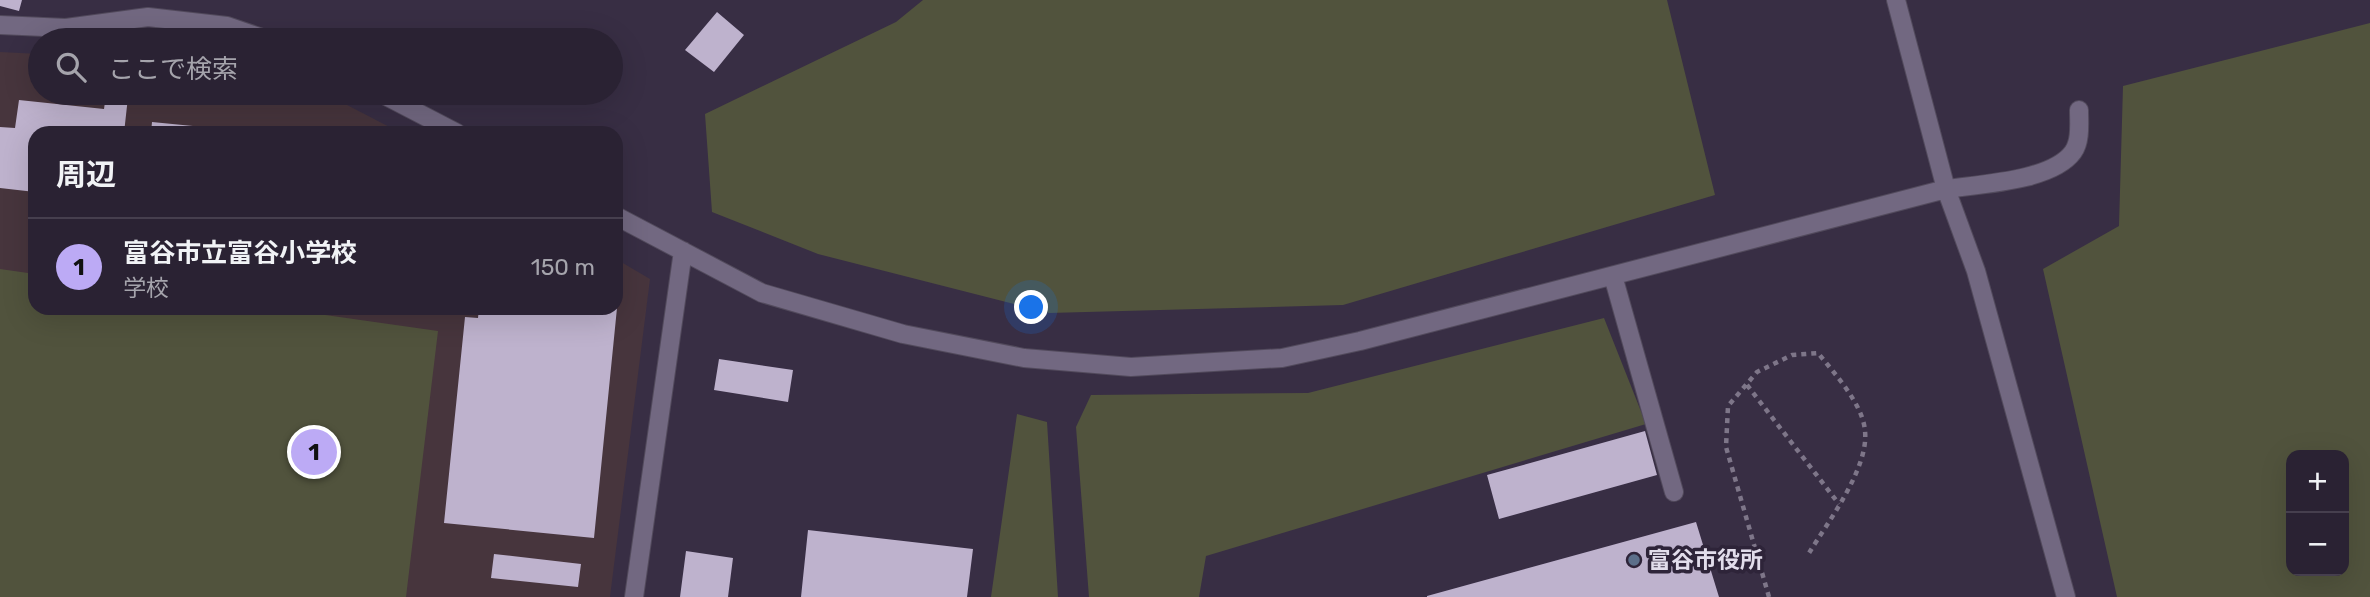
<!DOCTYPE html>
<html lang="ja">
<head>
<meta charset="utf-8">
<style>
  :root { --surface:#2a2233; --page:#322a3b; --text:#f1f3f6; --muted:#a5a4ac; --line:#463f4e; --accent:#bcaaf5 }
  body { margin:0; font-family:Rubik,"Noto Sans JP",sans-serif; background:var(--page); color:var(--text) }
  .controls { position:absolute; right:21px; bottom:21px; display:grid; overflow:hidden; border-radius:14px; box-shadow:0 7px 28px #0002 }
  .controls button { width:63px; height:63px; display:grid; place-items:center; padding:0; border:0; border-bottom:2px solid var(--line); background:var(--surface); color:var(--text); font:35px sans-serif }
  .you { position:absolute; left:1032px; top:308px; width:24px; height:24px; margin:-18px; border:5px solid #fff; border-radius:50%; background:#1a73e8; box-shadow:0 0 0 10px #1a73e833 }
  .badge { display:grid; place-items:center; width:46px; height:46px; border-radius:50%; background:var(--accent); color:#111; font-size:23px; font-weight:700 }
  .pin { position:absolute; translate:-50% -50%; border:4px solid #fff; box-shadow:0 2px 7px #0006 }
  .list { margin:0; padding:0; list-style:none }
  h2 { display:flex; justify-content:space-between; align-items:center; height:91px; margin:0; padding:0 28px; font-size:30px }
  h2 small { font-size:23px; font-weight:400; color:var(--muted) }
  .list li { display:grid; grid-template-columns:46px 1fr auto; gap:21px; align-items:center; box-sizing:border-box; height:98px; padding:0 28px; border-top:2px solid var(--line) }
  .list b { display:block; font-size:26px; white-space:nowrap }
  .list p { margin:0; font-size:23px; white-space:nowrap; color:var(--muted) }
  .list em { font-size:23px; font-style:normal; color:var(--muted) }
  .icon { flex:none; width:38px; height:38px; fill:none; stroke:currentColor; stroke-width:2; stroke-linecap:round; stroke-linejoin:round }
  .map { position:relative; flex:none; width:2370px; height:597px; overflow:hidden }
  .search { position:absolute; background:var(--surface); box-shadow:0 7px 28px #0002; left:28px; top:28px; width:595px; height:77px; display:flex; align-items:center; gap:18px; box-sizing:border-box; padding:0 24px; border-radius:38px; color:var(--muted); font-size:26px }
  .panel { position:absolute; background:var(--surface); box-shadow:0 7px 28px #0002; left:28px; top:126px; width:595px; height:189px; border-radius:21px }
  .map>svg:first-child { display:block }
  .education { fill:#47353d }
  .green { fill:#51533d; fill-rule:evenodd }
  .building { fill:#beb2cd }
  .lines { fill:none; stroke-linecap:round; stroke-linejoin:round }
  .minor-casing { stroke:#524a5c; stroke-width:20 }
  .path { stroke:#7e7689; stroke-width:4.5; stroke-dasharray:5 5; stroke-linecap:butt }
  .minor { stroke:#726881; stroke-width:18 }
  .service-dot { fill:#5c6f8a; stroke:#2e2439; stroke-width:2.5 }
  .labels { text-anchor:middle; stroke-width:7; stroke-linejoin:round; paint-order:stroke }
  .poi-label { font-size:23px; font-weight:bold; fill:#e2ddeb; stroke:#2e2439; text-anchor:start }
</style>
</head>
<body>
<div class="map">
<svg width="2370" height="597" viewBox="0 0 2370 597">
  <rect width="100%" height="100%" fill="#382e44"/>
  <path class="education" d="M 0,52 L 40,54 L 40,93 L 324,93 L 401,133 L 35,133 L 35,308 L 616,308 L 616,259 L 650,279 L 610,597 L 0,597 Z"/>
  <path class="green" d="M 923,0 L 1667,0 L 1715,195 L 1343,305 L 1049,313 L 818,254 L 712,212 L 705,114 L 896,22 Z
    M 2370,23 L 2370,597 L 2117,597 L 2043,269 L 2119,226 L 2123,86 ZM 2344,455 L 2344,571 L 2291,571 L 2291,455 Z
    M 0,269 L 35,274 L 35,308 L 276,308 L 438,331 L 406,597 L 0,597 Z
    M 1604,318 L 1646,424 L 1206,556 L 1199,597 L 1089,597 L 1076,427 L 1091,395 L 1308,393 Z
    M 1017,414 L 1047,422 L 1058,597 L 991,597 Z"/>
  <path class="building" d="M 0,0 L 22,0 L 19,11 L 0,6 Z
    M 717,12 L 744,35 L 714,72 L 685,50 Z
    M 106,95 L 128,97 L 124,133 L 35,133 L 35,192 L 0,188 L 0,127 L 15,128 L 19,100 L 104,109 Z
    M 152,122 L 244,131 L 243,133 L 151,133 Z
    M 479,308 L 617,308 L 594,538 L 444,523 L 465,317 L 478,318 Z
    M 719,359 L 793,370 L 788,402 L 714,390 Z
    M 1645,431 L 1657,475 L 1499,519 L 1487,475 Z
    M 1696,522 L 1719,597 L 1427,597 L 1427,596 Z
    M 808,530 L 973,549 L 967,597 L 801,597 Z
    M 686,551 L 733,558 L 728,597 L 680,597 Z
    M 494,554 L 581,564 L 578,587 L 491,578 Z"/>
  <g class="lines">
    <defs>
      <path id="minor" d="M 1896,0 L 1946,189 C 1981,184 2052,181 2073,152 C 2081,141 2079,123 2079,110
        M 0,25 L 66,28 L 148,17 L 227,26 L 268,40
        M 380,93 L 457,133
        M 616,216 L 762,293 L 903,334 L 1024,358 L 1131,367 L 1282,358 L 1360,341 L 1946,189 L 1976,271 L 2066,597
        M 1613,276 L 1674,492
        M 634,597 L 683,251"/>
    </defs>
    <use href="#minor" class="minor-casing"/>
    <path class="path" d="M 1747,385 L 1839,504
      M 1769,597 L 1726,447 L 1728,406 L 1757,372 L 1792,355 L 1818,353 C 1834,373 1863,404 1865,431 C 1869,468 1828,522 1809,553"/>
    <use href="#minor" class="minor"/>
  </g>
  <circle class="service-dot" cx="1634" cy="560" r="7"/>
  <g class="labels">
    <g class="poi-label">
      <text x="1648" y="568">富谷市役所</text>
    </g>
  </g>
</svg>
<div class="controls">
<button>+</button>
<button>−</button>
</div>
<div class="you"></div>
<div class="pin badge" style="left:314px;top:452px">1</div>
<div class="search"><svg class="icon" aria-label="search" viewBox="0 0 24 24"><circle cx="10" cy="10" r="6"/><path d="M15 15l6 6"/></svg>ここで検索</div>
<section class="panel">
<h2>周辺<small></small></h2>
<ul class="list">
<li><span class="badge">1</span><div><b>富谷市立富谷小学校</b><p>学校</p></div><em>150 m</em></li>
</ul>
</section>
</div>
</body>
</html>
